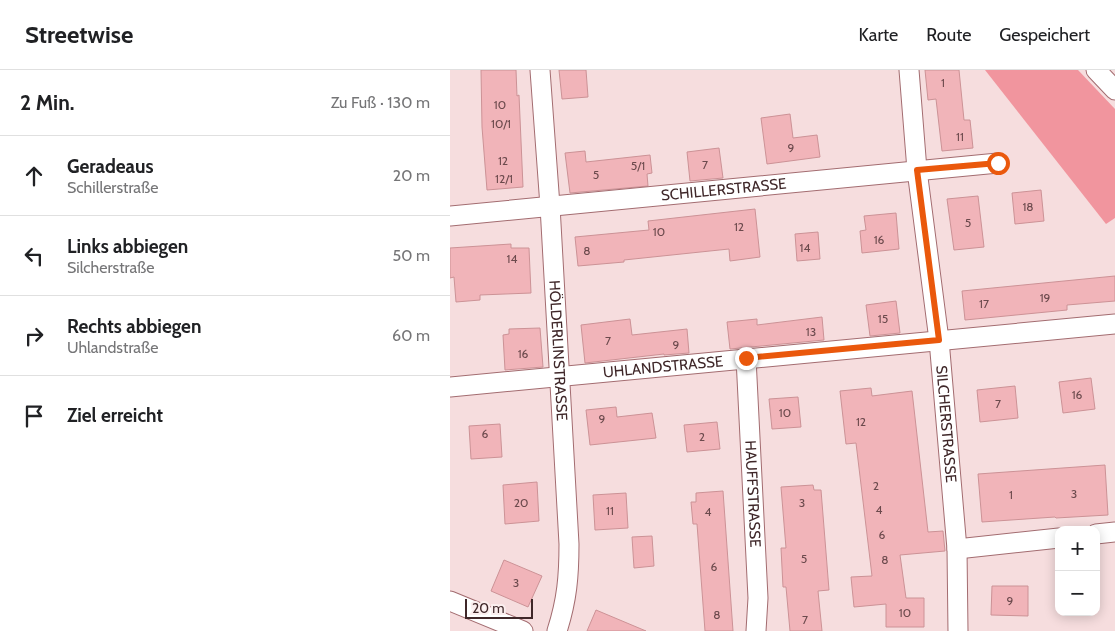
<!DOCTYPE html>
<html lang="de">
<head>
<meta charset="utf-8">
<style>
  :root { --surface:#fff; --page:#f6f6f6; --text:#202124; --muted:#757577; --line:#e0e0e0 }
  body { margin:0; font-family:Cabin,sans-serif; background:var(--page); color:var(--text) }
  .controls { position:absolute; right:15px; bottom:15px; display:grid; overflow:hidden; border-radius:10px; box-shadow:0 2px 12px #0003 }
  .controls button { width:45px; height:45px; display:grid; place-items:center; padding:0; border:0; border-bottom:1px solid var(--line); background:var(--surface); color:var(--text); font:25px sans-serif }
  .scale { position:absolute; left:15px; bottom:12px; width:68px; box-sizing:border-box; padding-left:5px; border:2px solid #3f2729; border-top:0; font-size:14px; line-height:18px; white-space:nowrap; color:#3f2729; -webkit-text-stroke:4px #fbeeee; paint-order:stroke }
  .stop { position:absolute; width:15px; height:15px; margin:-11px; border:4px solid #ea580c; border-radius:50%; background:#fff }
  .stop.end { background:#ea580c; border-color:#fff; box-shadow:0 1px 5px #0008 }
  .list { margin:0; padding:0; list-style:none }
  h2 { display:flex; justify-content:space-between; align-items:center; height:65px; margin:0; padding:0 20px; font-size:21px }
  h2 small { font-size:16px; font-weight:400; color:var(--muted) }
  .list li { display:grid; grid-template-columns:32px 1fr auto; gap:15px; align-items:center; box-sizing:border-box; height:80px; padding:0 20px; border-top:1px solid var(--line) }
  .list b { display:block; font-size:19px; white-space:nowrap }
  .list p { margin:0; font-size:16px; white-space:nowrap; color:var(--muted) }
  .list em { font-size:16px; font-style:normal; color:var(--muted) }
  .icon { flex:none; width:28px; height:28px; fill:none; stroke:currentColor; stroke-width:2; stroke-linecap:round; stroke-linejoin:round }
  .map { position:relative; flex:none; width:665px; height:561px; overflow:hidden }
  header { display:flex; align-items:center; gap:30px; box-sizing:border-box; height:70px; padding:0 25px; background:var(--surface); border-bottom:1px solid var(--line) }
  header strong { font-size:24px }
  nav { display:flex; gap:28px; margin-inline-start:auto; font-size:18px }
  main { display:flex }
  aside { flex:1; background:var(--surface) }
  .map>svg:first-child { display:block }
  .green { fill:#f1959e }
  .building { fill:#f1b4b9; stroke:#cc9296 }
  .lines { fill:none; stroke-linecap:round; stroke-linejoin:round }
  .minor-casing { stroke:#a36c70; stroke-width:21 }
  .minor { stroke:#fff; stroke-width:19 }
  .route { stroke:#ea580c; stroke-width:6 }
  .labels { text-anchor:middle; stroke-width:5; stroke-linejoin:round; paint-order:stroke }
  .number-label { font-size:12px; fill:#6c4a4d }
  .street-label { font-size:15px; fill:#3f2729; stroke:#fbeeee }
</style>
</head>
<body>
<header>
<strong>Streetwise</strong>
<nav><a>Karte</a><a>Route</a><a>Gespeichert</a></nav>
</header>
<main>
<aside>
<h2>2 Min.<small>Zu Fuß · 130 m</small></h2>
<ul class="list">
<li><svg class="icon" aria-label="ahead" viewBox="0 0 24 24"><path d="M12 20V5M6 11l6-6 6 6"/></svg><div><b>Geradeaus</b><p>Schillerstraße</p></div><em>20 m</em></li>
<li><svg class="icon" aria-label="left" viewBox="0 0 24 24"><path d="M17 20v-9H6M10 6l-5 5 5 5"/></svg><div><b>Links abbiegen</b><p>Silcherstraße</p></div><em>50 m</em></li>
<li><svg class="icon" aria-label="right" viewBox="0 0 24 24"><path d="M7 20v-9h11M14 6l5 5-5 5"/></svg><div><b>Rechts abbiegen</b><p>Uhlandstraße</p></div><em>60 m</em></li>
<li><svg class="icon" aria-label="arrive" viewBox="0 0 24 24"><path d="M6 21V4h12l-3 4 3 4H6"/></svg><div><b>Ziel erreicht</b></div></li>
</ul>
</aside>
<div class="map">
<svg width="665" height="561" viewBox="0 0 665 561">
  <rect width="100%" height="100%" fill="#f6ddde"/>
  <path class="green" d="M 535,0 L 628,0 L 665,39 L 665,148 L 656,154 Z"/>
  <path class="building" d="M 31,0 L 66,0 L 67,26 L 69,25 L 73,117 L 37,120 L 32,57 Z
    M 109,0 L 136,0 L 138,27 L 112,29 Z
    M 475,0 L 509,0 L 514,50 L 520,50 L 523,78 L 492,81 L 486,29 L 478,30 Z
    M 340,44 L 343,68 L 367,65 L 370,87 L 317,94 L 311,48 Z
    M 269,78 L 273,108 L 240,111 L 237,82 Z
    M 135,81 L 136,92 L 200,85 L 202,103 L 197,104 L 198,116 L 120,123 L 115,83 Z
    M 591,120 L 594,151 L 565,154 L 562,123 Z
    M 528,126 L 534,177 L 504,180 L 497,129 Z
    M 305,139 L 310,187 L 280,191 L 279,179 L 174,190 L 174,192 L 128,196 L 125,167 L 199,160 L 198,151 Z
    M 446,143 L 449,179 L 412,183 L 410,161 L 416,160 L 414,146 Z
    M 368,162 L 370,189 L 347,191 L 345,164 Z
    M 61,174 L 61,178 L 79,178 L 81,223 L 30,225 L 30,230 L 6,232 L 4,207 L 0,208 L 0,178 Z
    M 665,206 L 665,231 L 617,235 L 617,240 L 515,250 L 512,221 Z
    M 446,231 L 450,263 L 420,266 L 416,235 Z
    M 372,247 L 374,270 L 280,279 L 277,252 L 307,249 L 307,255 Z
    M 180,249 L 182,265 L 237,259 L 239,283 L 214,285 L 214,284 L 135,293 L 131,255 Z
    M 90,258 L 93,297 L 55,300 L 53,265 L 59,264 L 59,259 Z
    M 641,308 L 645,339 L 613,343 L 609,312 Z
    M 565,316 L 568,348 L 530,352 L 527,320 Z
    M 421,318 L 422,326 L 462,321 L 478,462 L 493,461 L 495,481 L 450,485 L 456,528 L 474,528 L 474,557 L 436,557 L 436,534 L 404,537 L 401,507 L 422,506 L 406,373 L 396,374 L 390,321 Z
    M 348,327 L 351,357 L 322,359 L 319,329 Z
    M 166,337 L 167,347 L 202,343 L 206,368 L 140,375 L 136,340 Z
    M 267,352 L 270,379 L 237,382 L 234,355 Z
    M 50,354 L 52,387 L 21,389 L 19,356 Z
    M 655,395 L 658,445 L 606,448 L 605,447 L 532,452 L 528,404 Z
    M 87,412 L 89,451 L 55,454 L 53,415 Z
    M 363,415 L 364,420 L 371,420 L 379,520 L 368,521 L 372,561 L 340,561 L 336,517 L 333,517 L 331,478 L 336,478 L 331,417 Z
    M 273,421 L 283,561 L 255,561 L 247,454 L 243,454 L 241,432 L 246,432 L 246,423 Z
    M 176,423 L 178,458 L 145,460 L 143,425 Z
    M 202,466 L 204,496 L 184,498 L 182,467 Z
    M 54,490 L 92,506 L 78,537 L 41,521 Z
    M 542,516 L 578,516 L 578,546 L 541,545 Z
    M 146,540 L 196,561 L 137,561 Z"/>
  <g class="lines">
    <defs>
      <g id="minor">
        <path id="s1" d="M 90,0 L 100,136 L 119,474 C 119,506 117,530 107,561"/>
        <path id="s2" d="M 459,0 L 467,100 L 489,270 L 507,479 L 508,561"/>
        <path d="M 646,0 L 665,20"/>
        <path id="s3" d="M 0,146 L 548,93"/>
        <path id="s4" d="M 296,288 L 308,528 L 306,561"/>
        <path id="s5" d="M 0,317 L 665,254"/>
        <path d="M 646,464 L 665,462"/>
        <path d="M 507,479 L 609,468"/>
        <path d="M 0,531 L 73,561"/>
      </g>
    </defs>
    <use href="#minor" class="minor-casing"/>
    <use href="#minor" class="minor"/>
  </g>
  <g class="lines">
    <path class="route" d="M 296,288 L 489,270 L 467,100 L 548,93"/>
  </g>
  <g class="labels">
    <g class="number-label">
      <text x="493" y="17">1</text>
      <text x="50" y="39">10</text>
      <text x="51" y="58">10/1</text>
      <text x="510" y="71">11</text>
      <text x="341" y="82">9</text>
      <text x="53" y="95">12</text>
      <text x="255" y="99">7</text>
      <text x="188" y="100">5/1</text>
      <text x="146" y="109">5</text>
      <text x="54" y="113">12/1</text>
      <text x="578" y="141">18</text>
      <text x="518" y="157">5</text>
      <text x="289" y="161">12</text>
      <text x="209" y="166">10</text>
      <text x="429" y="174">16</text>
      <text x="355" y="182">14</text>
      <text x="137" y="185">8</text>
      <text x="62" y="193">14</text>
      <text x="595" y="232">19</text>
      <text x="534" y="238">17</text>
      <text x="433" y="253">15</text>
      <text x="361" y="266">13</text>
      <text x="158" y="275">7</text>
      <text x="226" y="279">9</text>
      <text x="73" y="288">16</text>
      <text x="627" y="329">16</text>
      <text x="548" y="338">7</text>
      <text x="335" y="347">10</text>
      <text x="152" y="353">9</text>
      <text x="411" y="356">12</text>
      <text x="35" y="368">6</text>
      <text x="252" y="371">2</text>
      <text x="426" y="420">2</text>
      <text x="624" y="428">3</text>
      <text x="561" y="429">1</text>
      <text x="71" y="437">20</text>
      <text x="352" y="437">3</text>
      <text x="429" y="444">4</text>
      <text x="160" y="445">11</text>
      <text x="258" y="446">4</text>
      <text x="432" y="469">6</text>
      <text x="354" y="493">5</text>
      <text x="435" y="494">8</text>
      <text x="264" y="501">6</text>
      <text x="66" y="517">3</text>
      <text x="560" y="535">9</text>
      <text x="455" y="547">10</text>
      <text x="267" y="549">8</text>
      <text x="355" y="554">7</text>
    </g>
    <g class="street-label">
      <text dy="5" stroke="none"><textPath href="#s3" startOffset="275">SCHILLERSTRASSE</textPath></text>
      <text dy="5" stroke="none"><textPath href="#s1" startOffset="281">HÖLDERLINSTRASSE</textPath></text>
      <text dy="5" stroke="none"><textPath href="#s5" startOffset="214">UHLANDSTRASSE</textPath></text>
      <text dy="5" stroke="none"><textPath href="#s2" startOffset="356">SILCHERSTRASSE</textPath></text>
      <text dy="5" stroke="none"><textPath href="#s4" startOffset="136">HAUFFSTRASSE</textPath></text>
    </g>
  </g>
</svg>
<div class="controls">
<button>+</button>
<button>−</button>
</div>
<div class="scale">20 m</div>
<div class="stop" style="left:548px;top:93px"></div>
<div class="stop end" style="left:296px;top:288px"></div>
</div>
</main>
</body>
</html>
